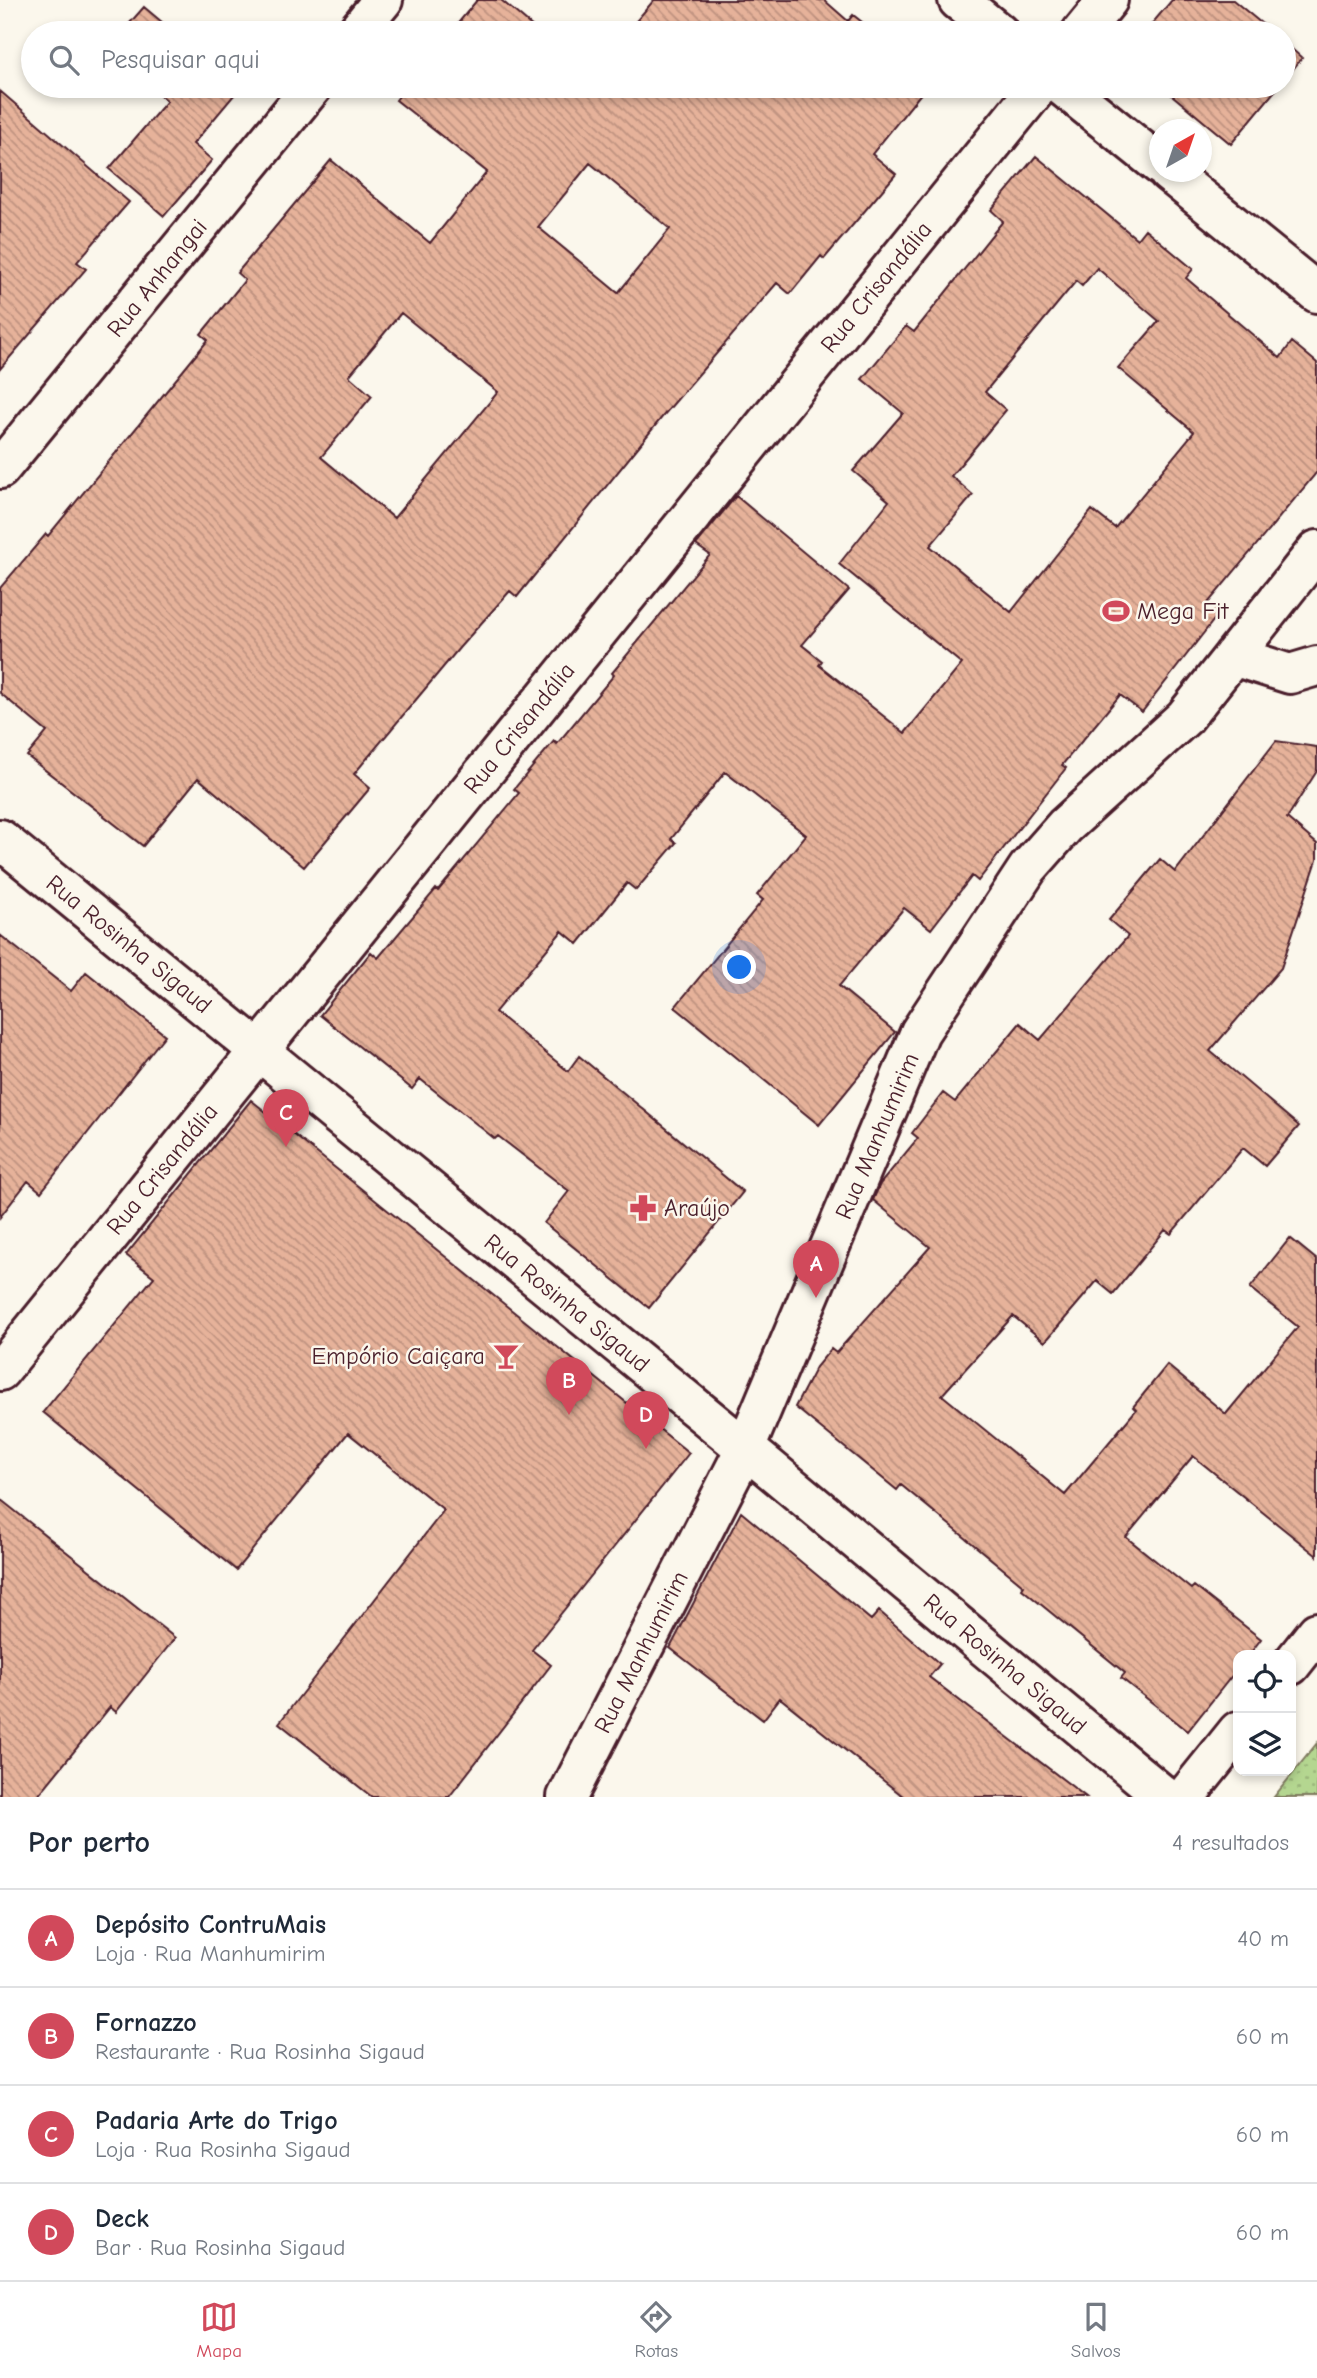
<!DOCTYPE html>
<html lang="pt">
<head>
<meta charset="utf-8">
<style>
  :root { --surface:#fff; --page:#f6f6f7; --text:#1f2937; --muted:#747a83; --line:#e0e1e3; --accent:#d1495b }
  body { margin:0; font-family:"Comic Neue",sans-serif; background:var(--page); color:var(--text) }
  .controls { position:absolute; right:21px; bottom:21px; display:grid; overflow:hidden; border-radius:14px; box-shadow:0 4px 10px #0003 }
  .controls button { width:63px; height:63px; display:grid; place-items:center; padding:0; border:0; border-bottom:2px solid var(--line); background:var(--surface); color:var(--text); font:35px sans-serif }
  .compass { position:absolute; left:1149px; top:119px; width:63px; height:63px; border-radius:50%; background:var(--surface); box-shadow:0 4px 10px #0003; rotate:40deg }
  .you { position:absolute; left:740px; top:968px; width:24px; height:24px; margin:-18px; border:5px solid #fff; border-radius:50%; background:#1a73e8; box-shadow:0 0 0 10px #1a73e833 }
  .badge { display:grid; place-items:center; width:46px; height:46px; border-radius:50%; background:var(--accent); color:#fff; font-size:23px; font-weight:700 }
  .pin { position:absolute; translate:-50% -58px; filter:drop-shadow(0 2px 4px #0008) }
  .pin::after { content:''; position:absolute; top:37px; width:24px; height:21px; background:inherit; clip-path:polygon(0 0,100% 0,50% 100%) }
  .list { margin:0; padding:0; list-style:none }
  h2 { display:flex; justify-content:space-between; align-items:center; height:91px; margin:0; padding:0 28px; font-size:30px }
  h2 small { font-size:23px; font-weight:400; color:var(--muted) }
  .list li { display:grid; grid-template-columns:46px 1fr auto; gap:21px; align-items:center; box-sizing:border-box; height:98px; padding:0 28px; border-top:2px solid var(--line) }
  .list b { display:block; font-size:26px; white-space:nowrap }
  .list p { margin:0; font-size:23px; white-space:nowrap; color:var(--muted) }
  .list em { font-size:23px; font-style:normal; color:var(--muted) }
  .icon { flex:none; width:38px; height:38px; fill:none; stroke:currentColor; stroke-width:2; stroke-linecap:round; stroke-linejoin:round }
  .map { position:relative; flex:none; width:1317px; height:1797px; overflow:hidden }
  .search { position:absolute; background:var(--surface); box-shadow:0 4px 10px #0003; left:21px; right:21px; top:21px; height:77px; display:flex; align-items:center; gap:18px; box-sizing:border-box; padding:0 24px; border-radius:38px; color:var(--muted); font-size:26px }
  .sheet { height:483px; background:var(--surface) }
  nav { display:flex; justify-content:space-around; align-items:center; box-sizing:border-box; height:98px; border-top:2px solid var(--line); background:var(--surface); font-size:19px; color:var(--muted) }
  nav a { display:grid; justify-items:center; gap:4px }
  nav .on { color:var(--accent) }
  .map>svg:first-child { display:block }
  .park { fill:url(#park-dots); stroke:#7f7a5e; stroke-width:2 }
  .building { fill:url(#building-back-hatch); stroke:#4a1f2b; stroke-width:2; fill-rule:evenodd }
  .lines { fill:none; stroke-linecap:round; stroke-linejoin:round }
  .minor-casing { stroke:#4a1f2b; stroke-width:44 }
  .tertiary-casing { stroke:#4a1f2b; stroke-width:44 }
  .minor { stroke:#fbf7ec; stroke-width:38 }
  .tertiary { stroke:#fbf7ec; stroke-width:38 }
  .labels { text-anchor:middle; stroke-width:5; stroke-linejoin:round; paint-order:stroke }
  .street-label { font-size:24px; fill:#4a1f2b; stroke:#fbf7ec }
  .poi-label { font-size:24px; fill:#4a1f2b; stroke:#fbf7ec; text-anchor:start }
</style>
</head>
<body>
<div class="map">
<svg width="1317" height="1797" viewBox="0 0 1317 1797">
  <defs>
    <pattern id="park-dots" width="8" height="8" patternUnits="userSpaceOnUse" patternTransform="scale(1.75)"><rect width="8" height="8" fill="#b4d690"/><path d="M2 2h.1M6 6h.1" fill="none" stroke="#9cb77c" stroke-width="1.8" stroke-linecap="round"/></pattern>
    <pattern id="building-back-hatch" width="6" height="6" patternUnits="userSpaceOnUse" patternTransform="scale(1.75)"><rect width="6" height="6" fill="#e6b29a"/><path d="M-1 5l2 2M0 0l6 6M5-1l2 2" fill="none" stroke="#bc907e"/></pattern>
  </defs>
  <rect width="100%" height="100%" fill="#fbf7ec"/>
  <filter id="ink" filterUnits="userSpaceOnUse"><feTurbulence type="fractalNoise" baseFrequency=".0143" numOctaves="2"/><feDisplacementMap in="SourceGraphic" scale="14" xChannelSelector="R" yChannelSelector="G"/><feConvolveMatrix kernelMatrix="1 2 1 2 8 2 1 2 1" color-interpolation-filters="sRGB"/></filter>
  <g filter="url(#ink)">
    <path class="park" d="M 1317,1743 L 1317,1797 L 1274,1797 Z"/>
    <path class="building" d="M 477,0 L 501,0 L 540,33 L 450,33 Z
      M 654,0 L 824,0 L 848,21 L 853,15 L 876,33 L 626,33 Z
      M 1172,0 L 1233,0 L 1273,33 L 1144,33 Z
      M 144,7 L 175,33 L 121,33 Z
      M 1284,42 L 1302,58 L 1284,80 Z
      M 149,86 L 240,88 L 193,144 L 212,160 L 164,216 L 109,169 L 167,101 Z
      M 407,86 L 927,86 L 872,154 L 896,174 L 824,259 L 821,256 L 790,294 L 777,283 L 663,416 L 517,597 L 510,591 L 460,647 L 354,774 L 370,788 L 304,867 L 198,778 L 143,846 L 27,756 L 47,732 L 0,693 L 0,588 L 46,534 L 48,536 L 208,340 L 201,334 L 245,280 L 237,273 L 331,160 L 430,243 L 487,172 L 396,100 ZM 590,163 L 670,229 L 618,293 L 538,227 ZM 401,313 L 498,392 L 394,518 L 321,457 L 372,396 L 349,376 Z
      M 1161,86 L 1279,86 L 1231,144 Z
      M 0,91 L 129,202 L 77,262 L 86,269 L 0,369 Z
      M 1036,156 L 1137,239 L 1145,229 L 1193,269 L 1186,278 L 1280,358 L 1292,342 L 1317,363 L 1317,472 L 1208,603 L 1220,612 L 1142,712 L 1120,695 L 1062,765 L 1066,768 L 978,881 L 972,876 L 931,929 L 904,908 L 839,986 L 895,1032 L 819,1125 L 675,1007 L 763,900 L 757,895 L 806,835 L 725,772 L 671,839 L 676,843 L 636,890 L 627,883 L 578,944 L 562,931 L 495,1012 L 568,1071 L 579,1056 L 743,1192 L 649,1308 L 544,1223 L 569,1191 L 498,1136 L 495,1139 L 420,1079 L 412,1089 L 320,1015 L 371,952 L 378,958 L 436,889 L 438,891 L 519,793 L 514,789 L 554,741 L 557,744 L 614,675 L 612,673 L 710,555 L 696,545 L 736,496 L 849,590 L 802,645 L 822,661 L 819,665 L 905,733 L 962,664 L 839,564 L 889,501 L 853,471 L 903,413 L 862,379 L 906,326 L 914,332 L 1003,221 L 991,210 ZM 1097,268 L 1159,321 L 1118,368 L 1194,432 L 1115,528 L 1092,510 L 1011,612 L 930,546 L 973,495 L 951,476 L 1006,410 L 985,392 L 1076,281 L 1082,286 Z
      M 1276,741 L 1317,747 L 1317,771 L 1287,818 L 1317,844 L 1317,860 L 1281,968 L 1210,1051 L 1299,1126 L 1265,1166 L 1243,1148 L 1171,1234 L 1165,1230 L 1113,1294 L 1097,1281 L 1045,1342 L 1013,1316 L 942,1395 L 1065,1495 L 1136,1410 L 1133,1407 L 1167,1365 L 1226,1414 L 1298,1327 L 1250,1288 L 1290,1238 L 1317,1260 L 1317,1556 L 1193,1456 L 1126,1537 L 1191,1589 L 1194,1586 L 1261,1639 L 1249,1655 L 1238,1655 L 1238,1668 L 1188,1731 L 1121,1678 L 1125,1673 L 1022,1589 L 1024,1586 L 901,1485 L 897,1490 L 795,1407 L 816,1367 L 831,1349 L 836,1353 L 930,1247 L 873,1200 L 880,1184 L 918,1138 L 912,1133 L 943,1093 L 955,1102 L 1020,1023 L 1040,1040 L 1128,936 L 1109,920 L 1160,859 L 1175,872 Z
      M 0,935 L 71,991 L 86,972 L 165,1035 L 41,1192 L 28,1181 L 0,1217 Z
      M 251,1100 L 689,1453 L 532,1650 L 551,1665 L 449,1797 L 372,1797 L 279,1723 L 444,1510 L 348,1433 L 236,1570 L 43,1412 L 154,1277 L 126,1255 Z
      M 0,1499 L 175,1638 L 116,1712 L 110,1707 L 37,1797 L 0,1797 Z
      M 741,1512 L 871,1620 L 879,1611 L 940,1664 L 929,1677 L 1086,1797 L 904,1797 L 780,1698 L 763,1720 L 670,1648 Z"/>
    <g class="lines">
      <defs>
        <path id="minor" d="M 356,33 L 383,0
          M 1081,33 L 1108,0
          M 0,469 L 313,86
          M 1291,1665 L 1317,1632
          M 1185,1797 L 1238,1731"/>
        <path id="tertiary" d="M 958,0 L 999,33
          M 1062,86 L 1160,165
          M 1168,172 L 1317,293
          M 1233,656 L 1290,674 L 1317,666
          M 0,839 L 768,1467 L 1165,1797
          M 0,1371 L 1039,86
          M 567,1797 L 745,1449 L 920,1032 L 1028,868 L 1065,826 L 1185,717 L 1317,550"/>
      </defs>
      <use href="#minor" class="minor-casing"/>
      <use href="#tertiary" class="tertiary-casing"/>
      <use href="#minor" class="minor"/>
      <use href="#tertiary" class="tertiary"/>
    </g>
  </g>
  <defs>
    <symbol id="stadium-bare" viewBox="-9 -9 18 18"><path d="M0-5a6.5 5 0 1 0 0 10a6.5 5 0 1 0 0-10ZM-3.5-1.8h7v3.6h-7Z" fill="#d1495b" stroke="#fbf7ec" stroke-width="2.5" paint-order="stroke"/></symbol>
    <symbol id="pharmacy-bare" viewBox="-9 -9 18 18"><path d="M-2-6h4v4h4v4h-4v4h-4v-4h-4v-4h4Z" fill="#d1495b" stroke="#fbf7ec" stroke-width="2.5" paint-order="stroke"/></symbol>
    <symbol id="bar-bare" viewBox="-9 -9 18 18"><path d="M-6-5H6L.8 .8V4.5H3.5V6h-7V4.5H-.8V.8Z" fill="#d1495b" stroke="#fbf7ec" stroke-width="2.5" paint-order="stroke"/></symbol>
  </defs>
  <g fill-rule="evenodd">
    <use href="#stadium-bare" x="1097" y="592" width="38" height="38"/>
    <use href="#pharmacy-bare" x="624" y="1189" width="38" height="38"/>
    <use href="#bar-bare" x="487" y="1337" width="38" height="38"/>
  </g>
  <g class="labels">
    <g class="street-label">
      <text transform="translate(157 278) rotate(-51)" y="8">Rua Anhangai</text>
      <text transform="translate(876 287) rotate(-51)" y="8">Rua Crisandália</text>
      <text transform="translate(519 728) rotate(-51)" y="8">Rua Crisandália</text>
      <text transform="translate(129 944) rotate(39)" y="8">Rua Rosinha Sigaud</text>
      <text transform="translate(877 1136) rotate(-67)" y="8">Rua Manhumirim</text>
      <text transform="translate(162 1169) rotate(-51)" y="8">Rua Crisandália</text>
      <text transform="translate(567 1303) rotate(39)" y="8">Rua Rosinha Sigaud</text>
      <text transform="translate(641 1652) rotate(-63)" y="8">Rua Manhumirim</text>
      <text transform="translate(1005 1664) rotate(40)" y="8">Rua Rosinha Sigaud</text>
    </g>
    <g class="poi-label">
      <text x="1137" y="619">Mega Fit</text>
      <text x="664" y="1216">Araújo</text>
      <text x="485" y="1364" text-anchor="end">Empório Caiçara</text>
    </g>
  </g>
</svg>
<div class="controls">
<button><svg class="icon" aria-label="locate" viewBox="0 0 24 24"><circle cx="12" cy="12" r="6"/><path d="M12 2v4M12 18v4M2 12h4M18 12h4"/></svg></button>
<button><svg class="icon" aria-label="layers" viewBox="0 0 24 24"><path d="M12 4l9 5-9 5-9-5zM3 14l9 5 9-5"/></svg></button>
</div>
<svg class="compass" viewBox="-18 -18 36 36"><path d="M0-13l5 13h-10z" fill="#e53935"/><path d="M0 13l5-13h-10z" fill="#747a83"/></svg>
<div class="you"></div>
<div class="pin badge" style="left:816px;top:1298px">A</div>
<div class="pin badge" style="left:569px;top:1415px">B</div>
<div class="pin badge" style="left:286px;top:1147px">C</div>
<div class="pin badge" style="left:646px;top:1449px">D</div>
<div class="search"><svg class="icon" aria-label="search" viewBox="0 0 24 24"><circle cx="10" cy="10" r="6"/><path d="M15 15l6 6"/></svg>Pesquisar aqui</div>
</div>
<section class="sheet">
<h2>Por perto<small>4 resultados</small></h2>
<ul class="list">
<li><span class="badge">A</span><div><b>Depósito ContruMais</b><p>Loja · Rua Manhumirim</p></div><em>40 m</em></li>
<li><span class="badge">B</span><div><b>Fornazzo</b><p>Restaurante · Rua Rosinha Sigaud</p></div><em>60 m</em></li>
<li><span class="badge">C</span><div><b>Padaria Arte do Trigo</b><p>Loja · Rua Rosinha Sigaud</p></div><em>60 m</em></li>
<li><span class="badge">D</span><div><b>Deck</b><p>Bar · Rua Rosinha Sigaud</p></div><em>60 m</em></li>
</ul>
</section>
<nav>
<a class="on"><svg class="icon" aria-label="map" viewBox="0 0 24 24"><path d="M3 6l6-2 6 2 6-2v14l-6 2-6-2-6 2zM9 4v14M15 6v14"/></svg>Mapa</a>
<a><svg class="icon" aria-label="directions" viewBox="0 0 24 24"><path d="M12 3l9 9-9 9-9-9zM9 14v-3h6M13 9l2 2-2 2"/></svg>Rotas</a>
<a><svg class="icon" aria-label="saved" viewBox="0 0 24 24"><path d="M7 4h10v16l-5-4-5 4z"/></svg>Salvos</a>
</nav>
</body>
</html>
